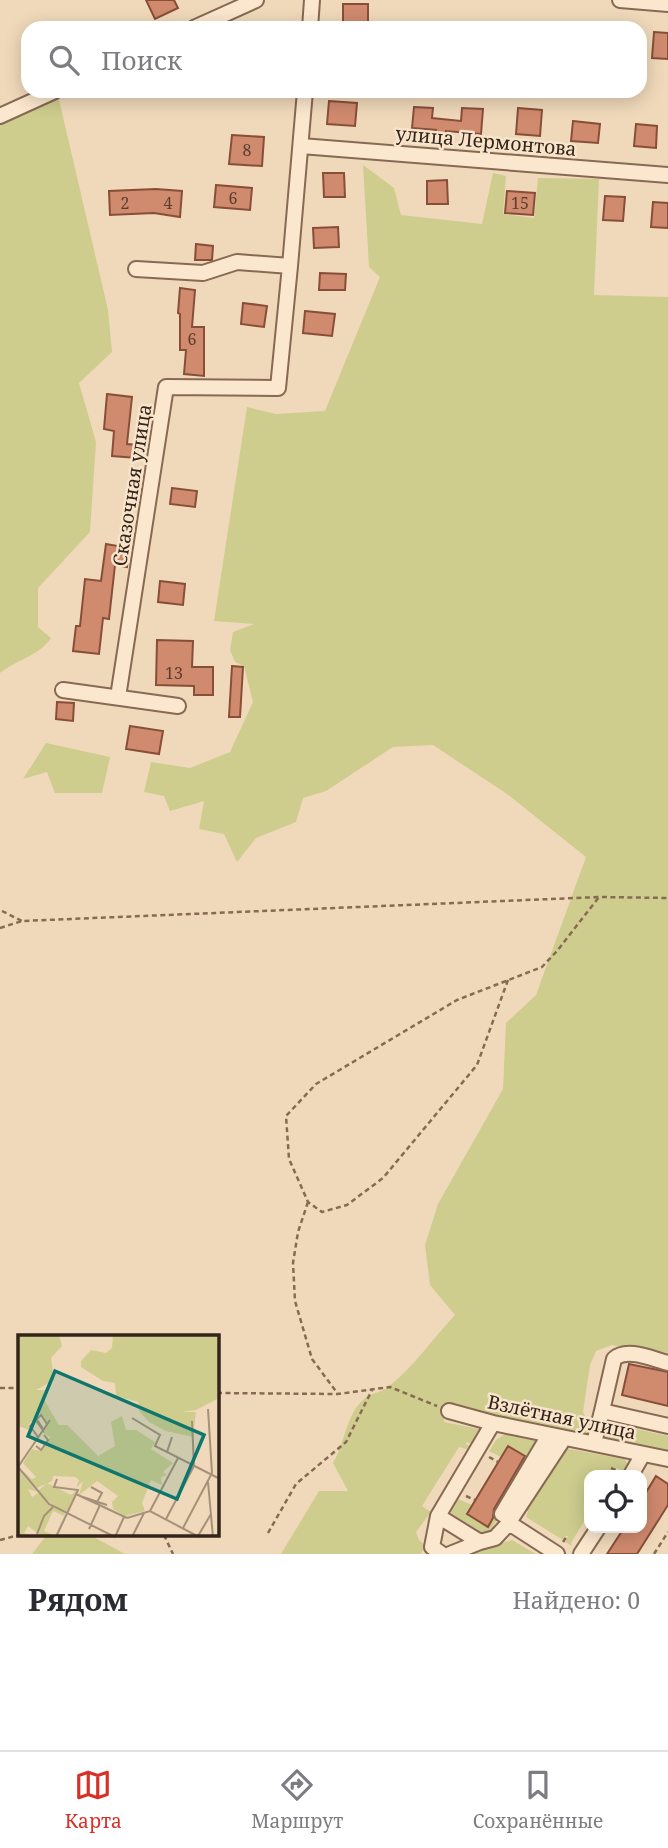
<!DOCTYPE html>
<html lang="ru">
<head>
<meta charset="utf-8">
<style>
  :root { --surface:#fff; --page:#f2f2f3; --text:#2b2b33; --muted:#7c7c81; --line:#e1e1e2; --accent:#d93025 }
  body { margin:0; font-family:"Noto Serif",serif; background:var(--page); color:var(--text) }
  .controls { position:absolute; right:21px; bottom:21px; display:grid; overflow:hidden; border-radius:14px; box-shadow:0 4px 18px #0003 }
  .controls button { width:63px; height:63px; display:grid; place-items:center; padding:0; border:0; border-bottom:2px solid var(--line); background:var(--surface); color:var(--text); font:35px sans-serif }
  .list { margin:0; padding:0; list-style:none }
  h2 { display:flex; justify-content:space-between; align-items:center; height:91px; margin:0; padding:0 28px; font-size:30px }
  h2 small { font-size:23px; font-weight:400; color:var(--muted) }
  .icon { flex:none; width:38px; height:38px; fill:none; stroke:currentColor; stroke-width:2; stroke-linecap:round; stroke-linejoin:round }
  .map { position:relative; flex:none; width:668px; height:1554px; overflow:hidden }
  .search { position:absolute; background:var(--surface); box-shadow:0 4px 18px #0003; left:21px; right:21px; top:21px; height:77px; display:flex; align-items:center; gap:18px; box-sizing:border-box; padding:0 24px; border-radius:21px; color:var(--muted); font-size:26px }
  .sheet { height:196px; background:var(--surface) }
  nav { display:flex; justify-content:space-around; align-items:center; box-sizing:border-box; height:98px; border-top:2px solid var(--line); background:var(--surface); font-size:19px; color:var(--muted) }
  nav a { display:grid; justify-items:center; gap:4px }
  nav .on { color:var(--accent) }
  .map>svg:first-child { display:block }
  .green { fill:#cecd8e }
  .building { fill:#d08a6e; stroke:#884e38; stroke-width:2 }
  .lines { fill:none; stroke-linecap:round; stroke-linejoin:round }
  .minor-casing { stroke:#876954; stroke-width:18 }
  .path { stroke:#876954; stroke-width:2.5; stroke-dasharray:5 3.5; stroke-linecap:butt }
  .minor { stroke:#fbe7cd; stroke-width:14 }
  .labels { text-anchor:middle; stroke-width:5; stroke-linejoin:round; paint-order:stroke }
  .number-label { font-size:16px; fill:#5c3e2f }
  .street-label { font-size:19px; fill:#35241a; stroke:#f7e4ca }
  .inset-road { fill:none; stroke:#a5917a; stroke-width:2 }
  .view { fill:#0f766e; fill-opacity:0.15; stroke:#0f766e; stroke-width:3.5 }
  .inset-edge { fill:none; stroke:#35241a; stroke-width:3.5 }
</style>
</head>
<body>
<div class="map">
<svg width="668" height="1554" viewBox="0 0 668 1554">
  <rect width="100%" height="100%" fill="#f0d9ba"/>
  <path class="green" d="M 57,91 L 108,310 L 112,352 L 79,383 L 96,442 L 90,532 L 38,588 L 38,627 L 51,638 C 39,656 18,659 0,673 L 0,115 Z
    M 363,165 L 394,188 L 401,215 L 482,224 L 493,173 L 506,176 L 503,214 L 534,218 L 538,178 L 599,179 L 594,295 L 668,297 L 668,1357 L 612,1345 L 596,1351 L 590,1365 L 583,1412 L 590,1425 L 590,1432 L 583,1436 L 446,1406 L 444,1422 L 479,1429 L 480,1433 L 472,1445 L 467,1442 L 466,1444 L 472,1448 L 466,1449 L 459,1447 L 422,1506 L 431,1512 L 416,1532 L 419,1540 L 425,1545 L 421,1554 L 281,1554 L 319,1491 L 348,1491 L 333,1463 C 345,1443 346,1414 364,1399 C 370,1393 381,1393 388,1387 C 414,1367 433,1338 455,1315 L 430,1285 L 425,1245 L 438,1204 L 503,1089 L 506,1023 L 536,995 L 586,857 L 507,794 L 433,745 L 393,747 L 326,791 L 303,798 L 296,822 L 256,838 L 237,862 L 224,834 L 199,829 L 204,801 L 170,811 L 164,796 L 144,792 L 151,762 L 190,768 L 230,752 L 253,702 L 244,666 L 235,662 L 230,650 L 233,632 L 254,624 L 214,621 L 247,407 L 276,414 L 325,411 L 380,277 L 369,267 Z
    M 46,743 L 110,757 L 102,793 L 55,793 L 47,772 L 23,779 Z
    M 609,1423 L 668,1436 L 668,1452 L 603,1438 L 601,1435 L 605,1424 Z
    M 505,1434 L 545,1443 L 490,1531 L 480,1534 L 450,1512 L 458,1499 L 472,1505 L 488,1526 L 529,1459 L 508,1446 L 501,1457 L 489,1451 L 496,1440 Z
    M 558,1447 L 624,1459 L 629,1465 L 626,1472 L 613,1467 L 610,1470 L 624,1475 L 589,1475 L 589,1508 L 587,1508 L 584,1512 L 588,1515 L 571,1543 L 572,1546 L 565,1542 L 568,1536 L 566,1536 L 563,1540 L 526,1517 L 528,1511 L 526,1510 L 523,1515 L 518,1511 Z
    M 53,1535 L 90,1535 L 125,1554 L 32,1554 L 45,1537 Z
    M 512,1540 L 536,1554 L 462,1554 C 478,1547 495,1546 512,1540 Z"/>
  <path class="building" d="M 146,0 L 174,0 L 178,8 L 155,19 Z
    M 343,4 L 368,4 L 368,22 L 343,22 Z
    M 654,32 L 668,33 L 668,59 L 652,58 Z
    M 329,101 L 357,103 L 355,126 L 327,124 Z
    M 414,107 L 433,108 L 432,118 L 461,121 L 462,108 L 483,109 L 481,134 L 446,131 L 446,134 L 436,133 L 436,130 L 412,128 Z
    M 518,108 L 542,110 L 540,136 L 516,134 Z
    M 573,121 L 600,124 L 598,143 L 571,141 Z
    M 636,124 L 657,126 L 656,148 L 634,146 Z
    M 232,135 L 264,137 L 262,166 L 229,164 Z
    M 323,173 L 344,173 L 345,197 L 324,197 Z
    M 447,180 L 448,204 L 427,204 L 427,181 Z
    M 216,185 L 252,188 L 250,210 L 214,207 Z
    M 156,189 L 182,191 L 180,217 L 154,213 L 110,215 L 109,191 Z
    M 507,191 L 535,193 L 533,215 L 505,213 Z
    M 605,196 L 625,197 L 623,221 L 603,220 Z
    M 653,202 L 668,203 L 668,228 L 651,227 Z
    M 338,227 L 339,247 L 314,248 L 313,228 Z
    M 196,244 L 213,246 L 212,260 L 195,260 Z
    M 320,273 L 346,274 L 345,290 L 319,290 Z
    M 180,288 L 195,290 L 192,327 L 204,327 L 204,376 L 184,374 L 186,350 L 180,350 L 180,314 L 178,313 Z
    M 243,303 L 267,306 L 264,327 L 241,324 Z
    M 305,311 L 335,314 L 332,336 L 303,333 Z
    M 107,394 L 132,397 L 127,444 L 139,445 L 137,458 L 112,456 L 114,431 L 104,429 Z
    M 172,488 L 197,491 L 195,507 L 170,504 Z
    M 106,544 L 129,548 L 127,567 L 115,565 L 109,619 L 103,618 L 99,654 L 73,651 L 76,626 L 80,626 L 85,579 L 101,581 Z
    M 160,581 L 185,584 L 183,605 L 158,602 Z
    M 157,640 L 193,641 L 192,667 L 213,667 L 213,695 L 194,695 L 194,686 L 156,685 Z
    M 232,666 L 243,667 L 240,717 L 229,717 Z
    M 57,702 L 74,703 L 73,721 L 56,719 Z
    M 130,726 L 163,731 L 159,754 L 126,749 Z
    M 629,1364 L 668,1372 L 668,1406 L 622,1395 Z
    M 508,1446 L 525,1456 L 494,1509 L 493,1518 L 488,1527 L 467,1514 Z
    M 656,1476 L 668,1484 L 668,1505 L 637,1554 L 607,1554 L 624,1528 L 642,1528 L 642,1499 Z"/>
  <g class="lines">
    <defs>
      <path id="minor" d="M 620,0 L 668,4
        M 194,28 L 256,0
        M 310,28 L 312,0
        M 0,116 L 55,91
        M 301,146 L 668,175
        M 136,269 L 203,273 L 237,262 L 290,266 L 305,91
        M 63,690 L 178,706
        M 118,697 L 166,387 L 278,388 L 290,266
        M 449,1411 L 493,1423 L 668,1459
        M 602,1411 L 614,1359 C 627,1347 652,1359 668,1363
        M 493,1423 L 438,1516 L 480,1542 L 495,1538 L 509,1523 L 557,1554
        M 546,1440 L 561,1443 L 511,1519 L 502,1514 Z
        M 594,1443 L 602,1411 L 668,1426
        M 631,1475 L 643,1454
        M 438,1516 L 432,1547 L 442,1554
        M 450,1554 L 480,1542
        M 581,1554 L 598,1528"/>
    </defs>
    <use href="#minor" class="minor-casing"/>
    <path class="path" d="M 2,911 L 22,921
      M 0,928 L 22,921 L 599,897 L 668,898
      M 508,980 L 477,1065 L 383,1178 L 347,1205 L 322,1212 L 308,1202 L 289,1159 L 286,1116 L 316,1084 L 457,1000 L 542,967 L 557,951 L 599,897
      M 308,1202 L 298,1232 L 293,1263 L 295,1301 L 312,1359 L 338,1394
      M 0,1388 L 19,1388
      M 217,1393 L 338,1394 L 390,1387 L 437,1406
      M 489,1457 L 498,1462
      M 611,1468 L 618,1471
      M 642,1494 L 645,1495
      M 466,1496 L 475,1500
      M 612,1528 L 621,1532
      M 268,1533 L 296,1484 L 346,1442 L 372,1390
      M 164,1535 L 173,1554
      M 0,1540 L 19,1535
      M 563,1542 L 567,1536
      M 654,1554 L 668,1532"/>
    <use href="#minor" class="minor"/>
  </g>
  <g class="labels">
    <g class="number-label">
      <text x="247" y="156">8</text>
      <text x="233" y="204">6</text>
      <text x="125" y="209">2</text>
      <text x="168" y="209">4</text>
      <text x="520" y="209">15</text>
      <text x="192" y="345">6</text>
      <text x="174" y="679">13</text>
    </g>
    <g class="street-label">
      <text transform="translate(486 141) rotate(5)" y="7">улица Лермонтова</text>
      <text transform="translate(132 485) rotate(-81)" y="7">Сказочная улица</text>
      <text transform="translate(562 1417) rotate(12)" y="7">Взлётная улица</text>
    </g>
  </g>
  <g transform="translate(18 1335)">
    <rect width="201" height="201" fill="#f0d9ba"/>
    <path d="M 0,0 L 41,0 L 44,11 L 33,23 L 36,45 L 18,55 L 29,55 L 25,63 L 41,90 L 49,90 L 80,121 L 97,111 L 93,87 L 104,81 L 108,95 L 118,95 L 137,107 L 133,114 L 155,128 L 145,137 L 149,140 L 143,142 L 144,150 L 133,145 L 124,168 L 127,176 L 107,181 L 95,174 L 94,167 L 100,161 L 79,146 L 61,160 L 65,146 L 58,153 L 61,145 L 57,142 L 35,141 L 34,146 L 19,153 L 1,133 L 14,144 L 18,142 L 5,128 L 14,114 L 23,116 L 32,102 L 25,98 L 28,85 L 16,73 L 21,80 L 10,90 L 14,96 L 0,91 ZM 95,0 L 201,0 L 199,64 L 178,75 L 164,77 L 178,77 L 175,102 L 148,96 L 131,87 L 122,77 L 120,67 L 98,61 L 97,48 L 85,46 L 63,32 L 63,26 L 73,15 L 88,18 L 94,13 ZM 0,134 L 19,157 L 10,154 L 14,162 L 20,158 L 47,179 L 38,201 L 23,201 L 10,191 L 6,198 L 14,201 L 0,201 ZM 35,176 L 46,181 L 37,201 L 26,196 ZM 29,148 L 53,160 L 59,155 L 49,177 L 32,169 L 20,156 Z" fill="#cecd8e" fill-rule="evenodd"/>
    <path class="inset-road" d="M 114,83 L 142,100 L 137,111 L 149,117M 20,86 L 25,94 L 25,95 L 19,87 ZM 20,102 L 12,91 L 23,80 L 29,89M 154,102 L 149,117 L 202,144M 18,111 L 23,115 L 30,105 L 26,100M 0,132 L 31,169 L 97,202M 0,132 L 32,85M 190,147 L 195,202M 73,152 L 84,158 L 79,167M 58,159 L 109,183M 62,161 L 89,170M 132,176 L 160,123M 109,183 L 132,176 L 181,202M 148,184 L 176,131 L 174,86M 165,193 L 194,138 L 190,74M 71,194 L 82,170M 19,199 L 26,181 L 35,172M 180,201 L 193,179M 38,202 L 60,155 L 36,152 L 39,144M 97,202 L 106,182M 114,202 L 126,178"/>
    <path class="view" d="M 37,36 L 186,100 L 159,164 L 10,101 Z"/>
    <rect width="201" height="201" class="inset-edge"/>
  </g>
</svg>
<div class="controls">
<button><svg class="icon" aria-label="locate" viewBox="0 0 24 24"><circle cx="12" cy="12" r="6"/><path d="M12 2v4M12 18v4M2 12h4M18 12h4"/></svg></button>
</div>
<div class="search"><svg class="icon" aria-label="search" viewBox="0 0 24 24"><circle cx="10" cy="10" r="6"/><path d="M15 15l6 6"/></svg>Поиск</div>
</div>
<section class="sheet">
<h2>Рядом<small>Найдено: 0</small></h2>
<ul class="list">
</ul>
</section>
<nav>
<a class="on"><svg class="icon" aria-label="map" viewBox="0 0 24 24"><path d="M3 6l6-2 6 2 6-2v14l-6 2-6-2-6 2zM9 4v14M15 6v14"/></svg>Карта</a>
<a><svg class="icon" aria-label="directions" viewBox="0 0 24 24"><path d="M12 3l9 9-9 9-9-9zM9 14v-3h6M13 9l2 2-2 2"/></svg>Маршрут</a>
<a><svg class="icon" aria-label="saved" viewBox="0 0 24 24"><path d="M7 4h10v16l-5-4-5 4z"/></svg>Сохранённые</a>
</nav>
</body>
</html>
